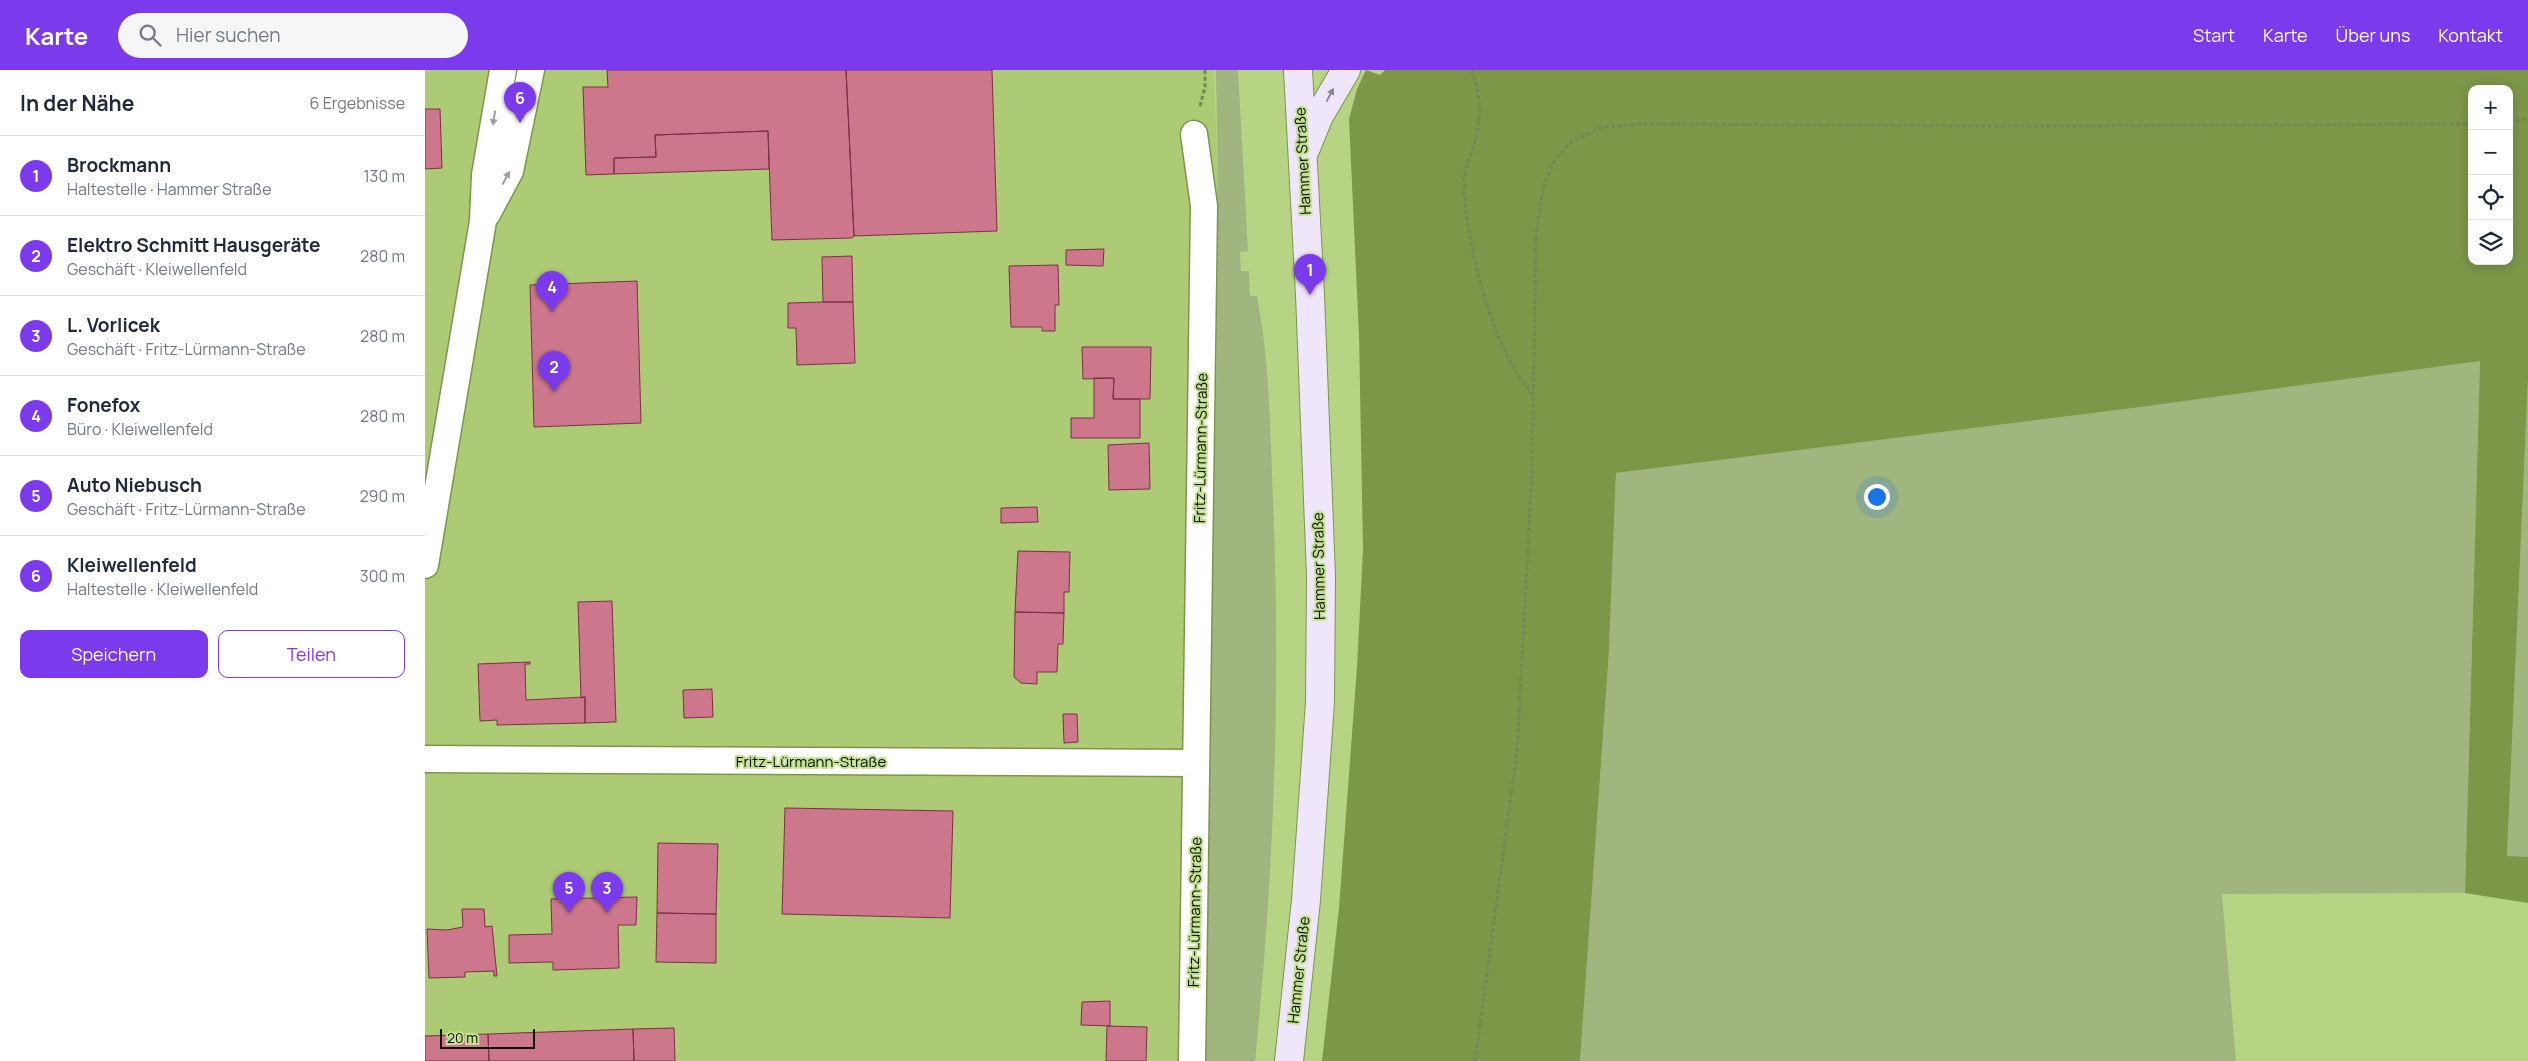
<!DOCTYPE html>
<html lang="de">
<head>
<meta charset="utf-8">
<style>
  :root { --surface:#fff; --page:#f6f6f7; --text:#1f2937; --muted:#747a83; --line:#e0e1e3; --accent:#7c3aed }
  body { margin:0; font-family:Manrope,sans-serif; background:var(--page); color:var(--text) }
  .controls { position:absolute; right:15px; top:15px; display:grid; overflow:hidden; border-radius:10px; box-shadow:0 2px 12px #0003 }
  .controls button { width:45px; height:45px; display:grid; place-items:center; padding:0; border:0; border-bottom:1px solid var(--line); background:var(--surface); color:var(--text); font:25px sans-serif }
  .scale { position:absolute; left:15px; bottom:12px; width:95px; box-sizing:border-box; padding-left:5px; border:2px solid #091100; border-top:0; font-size:14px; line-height:18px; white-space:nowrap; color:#091100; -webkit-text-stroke:4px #c4e191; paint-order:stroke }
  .you { position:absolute; left:1451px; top:426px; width:18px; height:18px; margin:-12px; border:4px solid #fff; border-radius:50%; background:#1a73e8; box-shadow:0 0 0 8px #1a73e833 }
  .badge { display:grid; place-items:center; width:32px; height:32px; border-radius:50%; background:var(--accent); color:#fff; font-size:16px; font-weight:700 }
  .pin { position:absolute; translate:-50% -41px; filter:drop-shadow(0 1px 2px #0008) }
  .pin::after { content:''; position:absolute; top:26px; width:18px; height:15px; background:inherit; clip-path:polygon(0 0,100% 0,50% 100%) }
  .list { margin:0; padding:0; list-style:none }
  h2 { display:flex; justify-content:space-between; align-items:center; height:65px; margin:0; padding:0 20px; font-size:21px }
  h2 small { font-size:16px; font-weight:400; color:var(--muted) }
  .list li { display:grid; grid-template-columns:32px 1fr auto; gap:15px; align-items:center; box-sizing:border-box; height:80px; padding:0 20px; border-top:1px solid var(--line) }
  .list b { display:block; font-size:19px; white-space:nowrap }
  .list p { margin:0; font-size:16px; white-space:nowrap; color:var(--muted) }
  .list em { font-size:16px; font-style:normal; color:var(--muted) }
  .actions { display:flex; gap:10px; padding:15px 20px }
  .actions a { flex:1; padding:11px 0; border:1px solid var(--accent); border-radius:10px; text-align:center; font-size:18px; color:var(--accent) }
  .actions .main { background:var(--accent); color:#fff }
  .icon { flex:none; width:28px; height:28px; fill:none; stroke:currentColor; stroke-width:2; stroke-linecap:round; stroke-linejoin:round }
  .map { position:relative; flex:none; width:2103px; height:991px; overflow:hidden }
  header { display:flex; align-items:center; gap:30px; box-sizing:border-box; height:70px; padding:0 25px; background:var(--accent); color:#fff }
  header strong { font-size:24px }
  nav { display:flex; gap:28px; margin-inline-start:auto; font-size:18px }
  .search { width:350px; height:45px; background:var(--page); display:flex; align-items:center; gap:12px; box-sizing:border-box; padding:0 18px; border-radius:28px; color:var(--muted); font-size:19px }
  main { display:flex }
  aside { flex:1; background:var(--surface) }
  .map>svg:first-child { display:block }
  .built { fill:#adcb74 }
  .green { fill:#a1b57f }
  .forest { fill:#7d9749; fill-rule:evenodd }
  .building { fill:#cc778b; stroke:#7c3046 }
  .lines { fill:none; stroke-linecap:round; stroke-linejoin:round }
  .street-casing { stroke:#7c9649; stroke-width:29 }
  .secondary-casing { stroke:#7c9649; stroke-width:30 }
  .path { stroke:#728751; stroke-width:3; stroke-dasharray:4 2.5; stroke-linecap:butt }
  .street { stroke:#fff; stroke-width:26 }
  .secondary { stroke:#f0e6fc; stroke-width:28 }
  .oneway { fill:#88868b }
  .oneway2 { fill:#9da099 }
  .labels { text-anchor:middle; stroke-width:4; stroke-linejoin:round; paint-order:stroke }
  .street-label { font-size:15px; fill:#091100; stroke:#c4e191 }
</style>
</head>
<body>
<header>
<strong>Karte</strong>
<div class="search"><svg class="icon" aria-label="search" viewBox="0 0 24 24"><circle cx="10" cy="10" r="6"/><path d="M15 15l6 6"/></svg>Hier suchen</div>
<nav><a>Start</a><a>Karte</a><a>Über uns</a><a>Kontakt</a></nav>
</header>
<main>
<aside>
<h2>In der Nähe<small>6 Ergebnisse</small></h2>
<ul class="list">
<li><span class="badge">1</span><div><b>Brockmann</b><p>Haltestelle · Hammer Straße</p></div><em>130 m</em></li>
<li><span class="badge">2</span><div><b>Elektro Schmitt Hausgeräte</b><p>Geschäft · Kleiwellenfeld</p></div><em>280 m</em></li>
<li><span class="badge">3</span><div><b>L. Vorlicek</b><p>Geschäft · Fritz-Lürmann-Straße</p></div><em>280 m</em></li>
<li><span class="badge">4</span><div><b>Fonefox</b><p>Büro · Kleiwellenfeld</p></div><em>280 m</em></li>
<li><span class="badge">5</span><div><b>Auto Niebusch</b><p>Geschäft · Fritz-Lürmann-Straße</p></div><em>290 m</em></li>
<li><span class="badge">6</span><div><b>Kleiwellenfeld</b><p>Haltestelle · Kleiwellenfeld</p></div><em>300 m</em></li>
</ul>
<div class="actions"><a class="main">Speichern</a><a>Teilen</a></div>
</aside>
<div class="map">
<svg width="2103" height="991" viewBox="0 0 2103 991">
  <rect width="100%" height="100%" fill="#b7d485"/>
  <path class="built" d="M 0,0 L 789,0 L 793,130 L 784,692 L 776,991 L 0,991 Z"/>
  <path class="green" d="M 791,0 L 813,0 L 823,181 L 815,182 L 816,201 L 824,201 L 825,226 L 832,226 C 845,293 845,361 848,429 C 856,617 849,804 830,991 L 778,991 C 782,822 786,652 788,483 C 791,322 795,161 791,0 Z
    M 2055,291 L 2040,823 L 1797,824 L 1811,991 L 1155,991 L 1184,581 L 1191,403 L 1716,337 Z
    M 2103,309 L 2103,787 L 2082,787 Z"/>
  <path class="forest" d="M 941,0 L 955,5 L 960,0 L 2103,0 L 2103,309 L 2082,786 L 2103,787 L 2103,833 L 2040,823 L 2055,291 L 1716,337 L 1191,403 L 1184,581 L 1155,991 L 897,991 L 914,838 L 932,597 L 938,479 L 934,265 L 924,49 L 932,19 ZM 2047,19 L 2084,19 L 2084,191 L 2047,191 Z"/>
  <path class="building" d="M 182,0 L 421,0 L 429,166 L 427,168 L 347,170 L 343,61 L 230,65 L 231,87 L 189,88 L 189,104 L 161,105 L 158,17 L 183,17 Z
    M 421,0 L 567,0 L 572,161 L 429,166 Z
    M 0,39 L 15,39 L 17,98 L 0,99 Z
    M 343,61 L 344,99 L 189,104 L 189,88 L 231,87 L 230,65 Z
    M 679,179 L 678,196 L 641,195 L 641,180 Z
    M 427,186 L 428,232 L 398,232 L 397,187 Z
    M 633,195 L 634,235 L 630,235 L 630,261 L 617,261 L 617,257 L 586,257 L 584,196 Z
    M 212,211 L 216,353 L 109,357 L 105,215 Z
    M 398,232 L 428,232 L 430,293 L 372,295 L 371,258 L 363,258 L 363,233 Z
    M 657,277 L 726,277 L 725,329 L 688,329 L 689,308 L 658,309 Z
    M 669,308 L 689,308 L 688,329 L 715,329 L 715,368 L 646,368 L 646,348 L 669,348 Z
    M 724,373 L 725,419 L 684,420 L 683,375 Z
    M 612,437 L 613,452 L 576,453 L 576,438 Z
    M 593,481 L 645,482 L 644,522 L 639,522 L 639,543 L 590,542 Z
    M 187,531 L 191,652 L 160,653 L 160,627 L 156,628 L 153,532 Z
    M 590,542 L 639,543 L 638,574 L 633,574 L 632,602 L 612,602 L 612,614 L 596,613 L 589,607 Z
    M 105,592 L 105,594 L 100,594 L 101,630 L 160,627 L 160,653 L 72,655 L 72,650 L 55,651 L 53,594 Z
    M 287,619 L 288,647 L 259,648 L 258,620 Z
    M 638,644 L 652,644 L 653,672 L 639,673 Z
    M 360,738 L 528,741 L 525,848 L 357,844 Z
    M 233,773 L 293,774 L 291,844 L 232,843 Z
    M 212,827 L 211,855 L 193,855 L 194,898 L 128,900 L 128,892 L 84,893 L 84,865 L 127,864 L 126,829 Z
    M 37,839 L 59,839 L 60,857 L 67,856 L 72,906 L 69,906 L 69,901 L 40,902 L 40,907 L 4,908 L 2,859 L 22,860 L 38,857 Z
    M 232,843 L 291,844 L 291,893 L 231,892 Z
    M 685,931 L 685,956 L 656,955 L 657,932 Z
    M 682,956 L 722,957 L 721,991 L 681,991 Z
    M 249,958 L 250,991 L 209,991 L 208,959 Z
    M 208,959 L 209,991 L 64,991 L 63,964 Z
    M 63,964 L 64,991 L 0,991 L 0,966 Z"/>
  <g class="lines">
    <defs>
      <path id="street" d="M 62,144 L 85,101 L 106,0
        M 0,495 L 58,151 L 60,105 L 78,0
        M 0,689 L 771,693
        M 767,991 L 779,136 L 769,64"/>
      <path id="secondary" d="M 880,80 L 894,46 L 921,0
        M 864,991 L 881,830 L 895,632 L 896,506 L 885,225 L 873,0"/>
    </defs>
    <use href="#street" class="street-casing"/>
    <use href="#secondary" class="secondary-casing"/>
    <path class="path" d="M 1047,0 C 1056,30 1057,48 1048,78 C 1045,88 1039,100 1039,110 C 1039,165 1068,286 1108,324
      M 775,36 L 780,17 L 780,0
      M 2084,52 L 2103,49
      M 1050,991 L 1092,682 L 1107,402 L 1111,166 L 1118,117 L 1130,90 L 1147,71 L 1178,57 L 1217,54 L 1590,56 L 2047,54"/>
    <use href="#street" class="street"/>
    <use href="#secondary" class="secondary"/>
  </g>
  <defs><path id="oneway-solid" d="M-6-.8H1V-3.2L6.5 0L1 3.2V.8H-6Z" transform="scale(1.25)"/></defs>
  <use class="oneway" href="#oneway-solid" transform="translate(905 25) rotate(-62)"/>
  <g class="oneway2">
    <use href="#oneway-solid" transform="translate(69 48) rotate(99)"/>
    <use href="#oneway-solid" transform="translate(81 108) rotate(-62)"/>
  </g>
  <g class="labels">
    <g class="street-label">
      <text transform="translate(878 91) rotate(-93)" y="5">Hammer Straße</text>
      <text transform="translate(776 378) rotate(-89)" y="5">Fritz-Lürmann-Straße</text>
      <text transform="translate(894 496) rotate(-91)" y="5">Hammer Straße</text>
      <text x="386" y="697">Fritz-Lürmann-Straße</text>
      <text transform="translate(770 842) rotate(-89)" y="5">Fritz-Lürmann-Straße</text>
      <text transform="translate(874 900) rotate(-84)" y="5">Hammer Straße</text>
    </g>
  </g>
</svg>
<div class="controls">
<button>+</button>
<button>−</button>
<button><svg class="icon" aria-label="locate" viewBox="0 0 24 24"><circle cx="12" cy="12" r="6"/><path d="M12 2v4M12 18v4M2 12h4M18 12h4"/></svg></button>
<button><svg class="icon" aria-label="layers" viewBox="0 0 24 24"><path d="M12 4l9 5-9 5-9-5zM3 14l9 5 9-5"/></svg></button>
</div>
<div class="scale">20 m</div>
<div class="you"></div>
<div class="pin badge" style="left:885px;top:225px">1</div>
<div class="pin badge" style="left:129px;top:322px">2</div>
<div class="pin badge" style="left:182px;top:843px">3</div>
<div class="pin badge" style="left:127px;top:242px">4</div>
<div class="pin badge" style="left:144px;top:843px">5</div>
<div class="pin badge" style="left:95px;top:53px">6</div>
</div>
</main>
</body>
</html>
